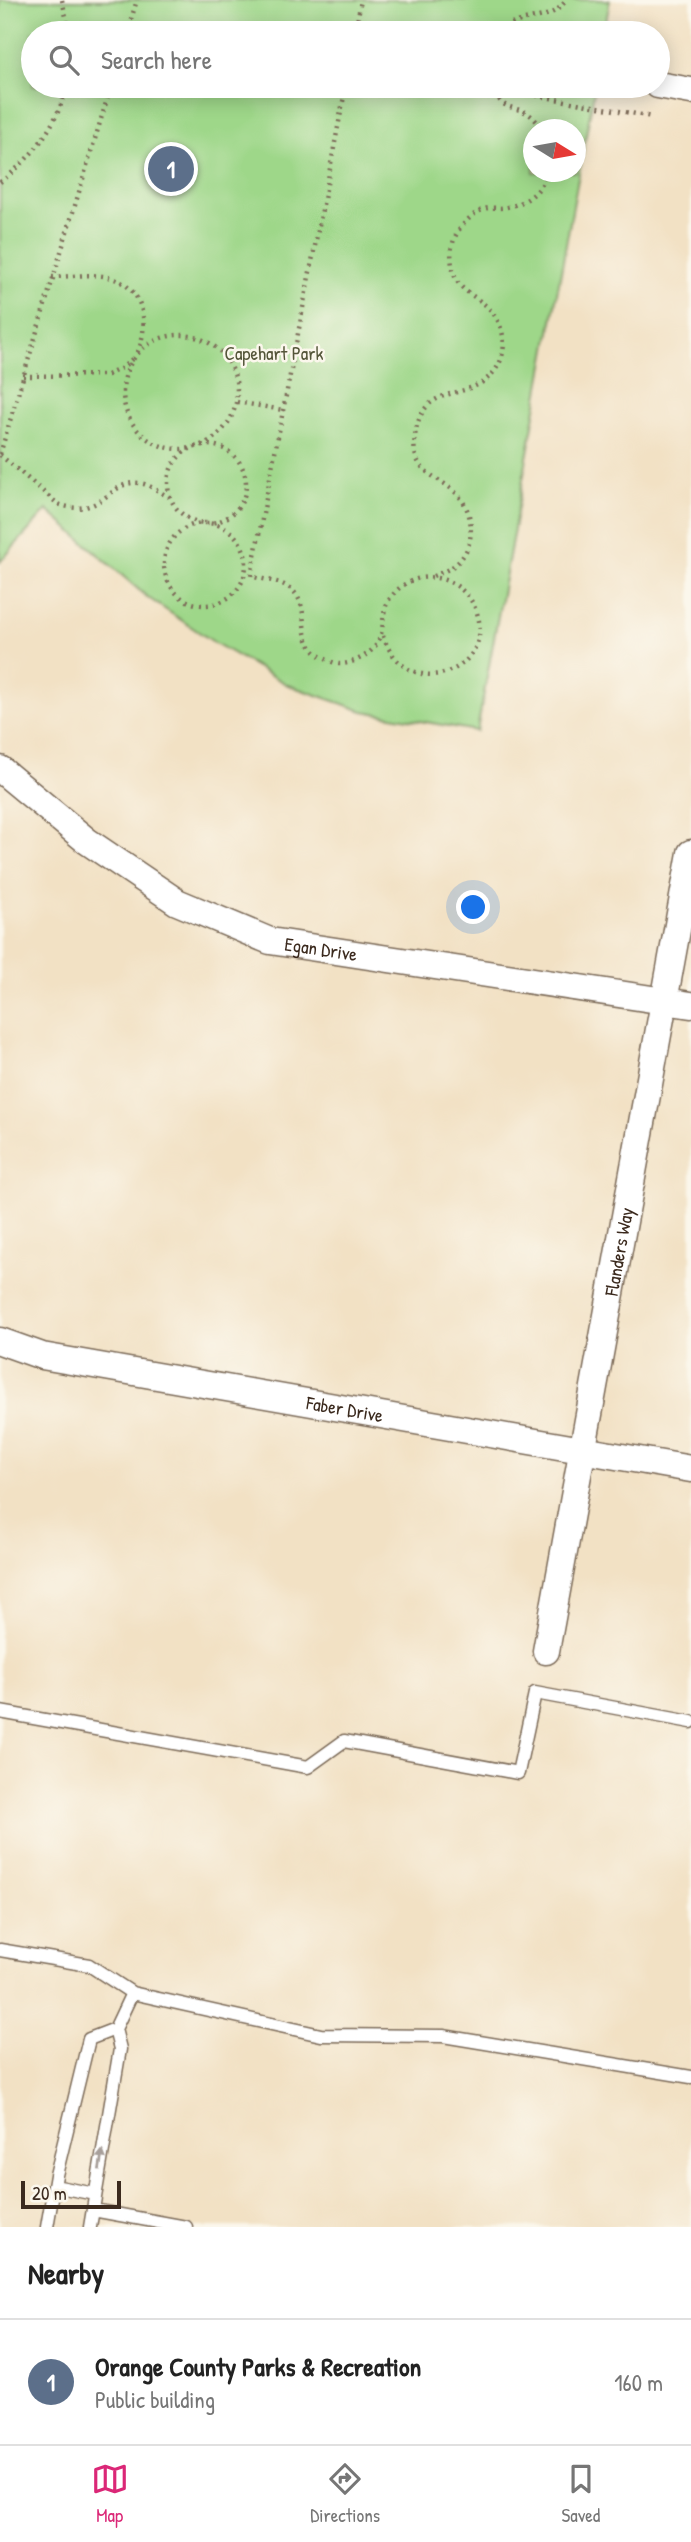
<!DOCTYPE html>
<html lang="en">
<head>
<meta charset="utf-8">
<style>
  :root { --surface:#fff; --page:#f6f6f6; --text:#222; --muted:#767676; --line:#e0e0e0; --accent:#db2777 }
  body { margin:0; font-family:"Patrick Hand",sans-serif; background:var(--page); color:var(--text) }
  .compass { position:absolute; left:523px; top:119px; width:63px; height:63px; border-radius:50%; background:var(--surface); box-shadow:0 4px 18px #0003; rotate:101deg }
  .scale { position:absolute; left:21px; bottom:18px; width:100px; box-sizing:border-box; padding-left:7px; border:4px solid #3b2a1e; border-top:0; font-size:19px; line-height:24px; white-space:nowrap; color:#3b2a1e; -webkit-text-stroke:5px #fbf7ec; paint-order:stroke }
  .you { position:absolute; left:474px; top:908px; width:24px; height:24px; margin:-18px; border:5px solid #fff; border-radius:50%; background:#1a73e8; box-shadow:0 0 0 10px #1a73e833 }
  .badge { display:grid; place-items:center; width:46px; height:46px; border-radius:50%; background:var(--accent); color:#fff; font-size:23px; font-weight:700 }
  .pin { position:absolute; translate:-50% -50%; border:4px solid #fff; box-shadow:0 2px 7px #0006 }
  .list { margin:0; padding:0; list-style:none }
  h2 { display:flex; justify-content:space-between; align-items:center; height:91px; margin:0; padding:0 28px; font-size:30px }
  h2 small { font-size:23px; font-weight:400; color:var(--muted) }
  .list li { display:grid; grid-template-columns:46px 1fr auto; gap:21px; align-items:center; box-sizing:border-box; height:126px; padding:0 28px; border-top:2px solid var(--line) }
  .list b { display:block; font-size:26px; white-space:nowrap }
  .list p { margin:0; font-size:23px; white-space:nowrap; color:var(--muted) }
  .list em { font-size:23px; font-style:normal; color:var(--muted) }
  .icon { flex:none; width:38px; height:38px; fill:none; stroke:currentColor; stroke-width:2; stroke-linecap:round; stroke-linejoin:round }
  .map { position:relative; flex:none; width:691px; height:2227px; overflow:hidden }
  .search { position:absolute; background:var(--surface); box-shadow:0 4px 18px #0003; left:21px; right:21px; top:21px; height:77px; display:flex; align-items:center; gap:18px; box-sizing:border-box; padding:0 24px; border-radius:38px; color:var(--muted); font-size:26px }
  .sheet { height:217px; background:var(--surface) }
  nav { display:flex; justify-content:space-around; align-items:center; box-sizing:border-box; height:98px; border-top:2px solid var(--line); background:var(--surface); font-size:19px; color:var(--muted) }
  nav a { display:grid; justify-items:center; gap:4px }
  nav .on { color:var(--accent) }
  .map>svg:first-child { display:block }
  .park { fill:#9ed789; stroke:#6c8054; stroke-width:2; fill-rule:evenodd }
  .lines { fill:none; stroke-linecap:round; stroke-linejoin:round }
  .lane-casing { stroke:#7b6a58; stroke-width:15 }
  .street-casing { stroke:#7b6a58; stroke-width:29 }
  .path { stroke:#7b6a58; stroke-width:4.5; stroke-dasharray:2 5; stroke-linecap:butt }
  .lane { stroke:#fff; stroke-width:12 }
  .street { stroke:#fff; stroke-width:26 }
  .oneway { fill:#a79f9a }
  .labels { text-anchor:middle; stroke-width:5; stroke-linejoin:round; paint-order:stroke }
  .park-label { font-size:19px; fill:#545539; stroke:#fbf7ec }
  .street-label { font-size:19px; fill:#3b2a1e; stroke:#fbf7ec }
</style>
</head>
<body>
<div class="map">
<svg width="691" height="2227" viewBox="0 0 691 2227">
  <rect width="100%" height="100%" fill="#fbf7ec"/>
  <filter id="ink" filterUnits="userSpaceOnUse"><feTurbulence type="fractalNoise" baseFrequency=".0143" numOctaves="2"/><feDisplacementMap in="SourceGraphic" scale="14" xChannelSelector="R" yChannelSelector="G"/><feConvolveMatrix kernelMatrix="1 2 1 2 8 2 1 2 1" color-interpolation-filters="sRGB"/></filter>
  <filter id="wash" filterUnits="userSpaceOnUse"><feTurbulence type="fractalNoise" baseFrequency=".00686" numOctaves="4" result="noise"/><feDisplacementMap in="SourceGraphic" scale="28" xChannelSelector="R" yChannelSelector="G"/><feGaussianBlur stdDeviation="1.57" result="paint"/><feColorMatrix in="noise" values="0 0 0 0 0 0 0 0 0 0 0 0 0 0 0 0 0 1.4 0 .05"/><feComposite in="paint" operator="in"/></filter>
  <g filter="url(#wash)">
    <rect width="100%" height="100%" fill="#f2e1c4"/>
    <path class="park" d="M 0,0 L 610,0 L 604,33 L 33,33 L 33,86 L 595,86 L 477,731 L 363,711 L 288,685 L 215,643 L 147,597 L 47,510 L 0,562 ZM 534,130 L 576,130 L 576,172 L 534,172 Z"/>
  </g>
  <g filter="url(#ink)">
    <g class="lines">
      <defs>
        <path id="lane" d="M 0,1712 L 308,1767 L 344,1741 L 518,1773 L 535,1693 L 691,1722
          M 0,1950 L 89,1965 L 132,1993 L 321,2035 L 443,2036 L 691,2077
          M 115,2029 L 132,1993
          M 54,2186 L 95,2194
          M 93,2210 L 186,2227
          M 47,2227 L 56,2175 L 89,2039 L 115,2029 L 120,2049 L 90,2227"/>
        <g id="street">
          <path d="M 658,85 L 691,91"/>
          <path id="s1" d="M 0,769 L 87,841 L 177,902 L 270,941 L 691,1005"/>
          <path id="s2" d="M 0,1341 L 42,1356 L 691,1469"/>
          <path id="s3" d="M 546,1651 L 691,853"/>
        </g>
      </defs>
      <use href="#lane" class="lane-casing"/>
      <use href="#street" class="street-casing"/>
      <path class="path" d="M 62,0 L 70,33
        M 127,33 L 137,0
        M 355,33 L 361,0
        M 502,33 L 504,28 C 523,15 553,22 566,0
        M 346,86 L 251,576 C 266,581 284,580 295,593 C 311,613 295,639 320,656 C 325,659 333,663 339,664 C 353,664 368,656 376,645 C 386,631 380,614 389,600 C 413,563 464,574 477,613 C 496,670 406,708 382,633
        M 418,86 L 496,94 L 523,93 L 652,117
        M 495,86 C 498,110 511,105 527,113 C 533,116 539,124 543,130
        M 0,182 C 30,161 60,122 66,86
        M 52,277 C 69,277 91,273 108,277 C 143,285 151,324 137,353
        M123 392a57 57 0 1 1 114 0a57 57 0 1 1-114 0Z
        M 23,376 L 107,375 L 122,368 L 132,359
        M 237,402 L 283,410
        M168 484a39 39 0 1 1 78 0a39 39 0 1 1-78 0Z
        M 0,454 L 111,86
        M 0,455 L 58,504 C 104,521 110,475 144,484 C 153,487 161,493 169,497
        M164 564a41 41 0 1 1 82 0a41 41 0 1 1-82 0Z
        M 433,576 C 443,572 453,568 460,560 C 477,541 473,508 455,492 C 435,474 410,472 415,436 C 423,376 473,407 498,366 C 510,345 502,318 484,304 C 477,298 465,292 459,284 C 452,275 449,254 453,243 C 456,230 471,213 485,209 C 489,207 496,208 500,208 C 523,206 541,193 548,172"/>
      <use href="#lane" class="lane"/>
      <use href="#street" class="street"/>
    </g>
    <defs><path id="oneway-solid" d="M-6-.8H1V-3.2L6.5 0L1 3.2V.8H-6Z" transform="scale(1.75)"/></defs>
    <use class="oneway" href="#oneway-solid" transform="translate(101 2160) rotate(-81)"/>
  </g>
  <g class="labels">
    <g class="park-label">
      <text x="274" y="360">Capehart Park</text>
    </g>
    <g class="street-label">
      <text dy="7" stroke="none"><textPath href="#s1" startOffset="374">Egan Drive</textPath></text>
      <text dy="7" stroke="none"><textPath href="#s3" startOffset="406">Flanders Way</textPath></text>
      <text dy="7" stroke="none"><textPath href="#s2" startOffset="352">Faber Drive</textPath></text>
    </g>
  </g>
</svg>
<svg class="compass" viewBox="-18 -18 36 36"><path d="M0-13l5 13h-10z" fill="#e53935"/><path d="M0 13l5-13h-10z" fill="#767676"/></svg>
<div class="scale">20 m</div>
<div class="you"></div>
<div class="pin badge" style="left:171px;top:169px;background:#5c6f8a">1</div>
<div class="search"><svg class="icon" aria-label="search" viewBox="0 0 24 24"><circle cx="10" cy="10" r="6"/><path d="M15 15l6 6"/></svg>Search here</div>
</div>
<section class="sheet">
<h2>Nearby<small></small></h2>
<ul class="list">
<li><span class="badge" style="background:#5c6f8a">1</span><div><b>Orange County Parks &amp; Recreation</b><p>Public building</p></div><em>160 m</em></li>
</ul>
</section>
<nav>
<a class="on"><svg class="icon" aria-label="map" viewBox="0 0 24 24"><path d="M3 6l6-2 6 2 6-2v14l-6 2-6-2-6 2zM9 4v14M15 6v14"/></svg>Map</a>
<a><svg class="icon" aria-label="directions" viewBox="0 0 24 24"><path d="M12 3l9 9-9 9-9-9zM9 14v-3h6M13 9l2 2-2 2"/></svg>Directions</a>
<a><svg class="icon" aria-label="saved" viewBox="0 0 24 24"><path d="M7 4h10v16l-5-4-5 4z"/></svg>Saved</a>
</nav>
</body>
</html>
